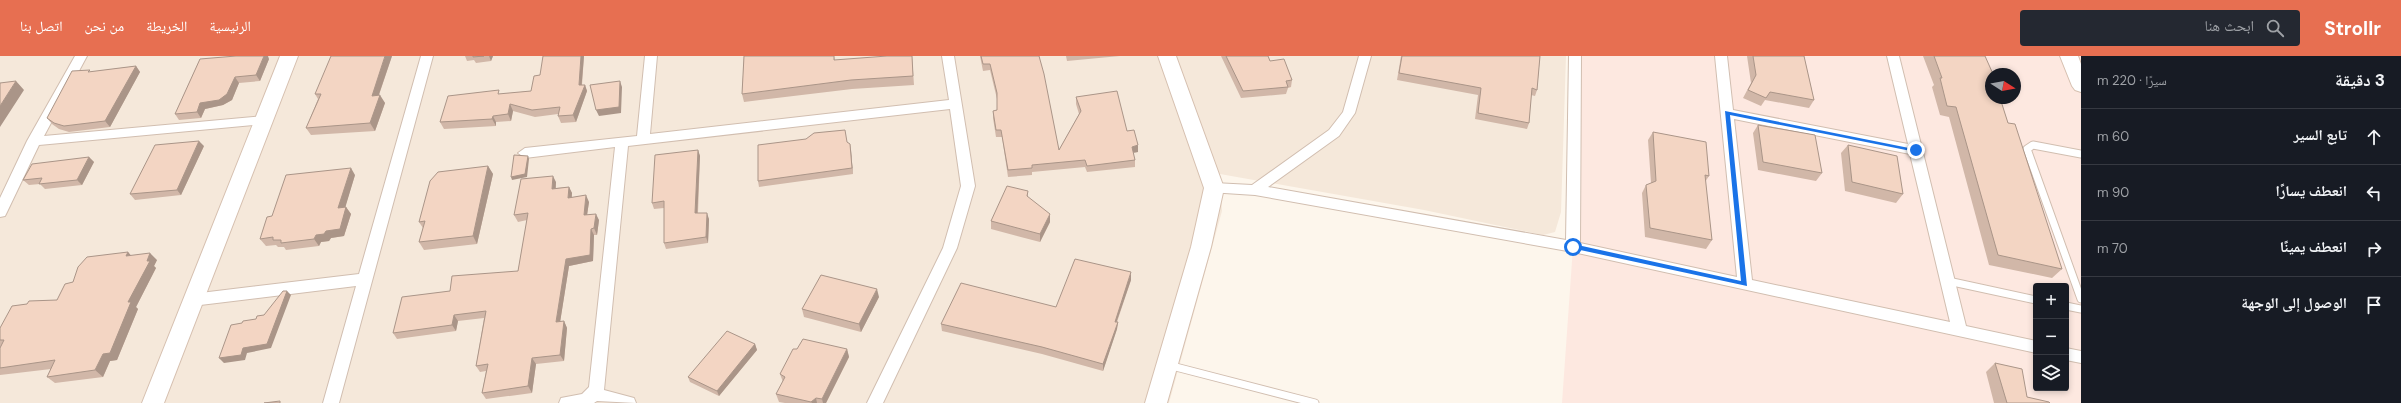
<!DOCTYPE html>
<html lang="ar">
<head>
<meta charset="utf-8">
<style>
  :root { --surface:#171b24; --page:#242831; --text:#f1f3f6; --muted:#9ea1a6; --line:#363941; --accent:#e76f51 }
  body { margin:0; font-family:"DM Sans","Noto Naskh Arabic",sans-serif; background:var(--page); color:var(--text); direction:rtl }
  .controls { position:absolute; right:12px; bottom:12px; display:grid; overflow:hidden; border-radius:4px; box-shadow:0 2px 6px #0003 }
  .controls button { width:36px; height:36px; display:grid; place-items:center; padding:0; border:0; border-bottom:1px solid var(--line); background:var(--surface); color:var(--text); font:20px sans-serif }
  .compass { position:absolute; left:1985px; top:12px; width:36px; height:36px; border-radius:50%; background:var(--surface); box-shadow:0 2px 6px #0003; rotate:101deg }
  .stop { position:absolute; width:12px; height:12px; margin:-9px; border:3px solid #1a73e8; border-radius:50%; background:#fff }
  .stop.end { background:#1a73e8; border-color:#fff; box-shadow:0 1px 4px #0008 }
  .list { margin:0; padding:0; list-style:none }
  h2 { display:flex; justify-content:space-between; align-items:center; height:52px; margin:0; padding:0 16px; font-size:17px }
  h2 small { font-size:13px; font-weight:400; color:var(--muted) }
  .list li { display:grid; grid-template-columns:26px 1fr auto; gap:12px; align-items:center; box-sizing:border-box; height:56px; padding:0 16px; border-top:1px solid var(--line) }
  .list b { display:block; font-size:15px; white-space:nowrap }
  .list em { font-size:13px; font-style:normal; color:var(--muted) }
  .icon { flex:none; width:22px; height:22px; fill:none; stroke:currentColor; stroke-width:2; stroke-linecap:round; stroke-linejoin:round }
  .map { position:relative; flex:none; width:2081px; height:347px; overflow:hidden; direction:ltr }
  header { display:flex; align-items:center; gap:24px; box-sizing:border-box; height:56px; padding:0 20px; background:var(--accent); color:#fff }
  header strong { font-size:19px }
  nav { display:flex; gap:22px; margin-inline-start:auto; font-size:14px }
  .search { width:280px; height:36px; background:var(--page); display:flex; align-items:center; gap:10px; box-sizing:border-box; padding:0 14px; border-radius:4px; color:var(--muted); font-size:15px }
  main { display:flex }
  aside { flex:1; background:var(--surface) }
  .map>svg:first-child { display:block }
  .residential { fill:#f5e8da }
  .commercial { fill:#fde8e0; fill-rule:evenodd }
  .lines { fill:none; stroke-linecap:round; stroke-linejoin:round }
  .lane-casing { stroke:#d1beb0; stroke-width:9 }
  .street-casing { stroke:#d1beb0; stroke-width:2 }
  .secondary-casing { stroke:#d6c0b0; stroke-width:2 }
  .lane { stroke:#fff; stroke-width:7 }
  .street { fill:#fff; fill-rule:evenodd }
  .secondary { fill:#fff; fill-rule:evenodd }
  .wall { fill:#d1b7a8 }
  .shaded-wall { fill:#aa9588 }
  .building { fill:#f3d5c3; stroke:#aa9588 }
  .route { fill:#1a73e8 }
</style>
</head>
<body>
<header>
<strong>Strollr</strong>
<div class="search"><svg class="icon" aria-label="search" viewBox="0 0 24 24"><circle cx="10" cy="10" r="6"/><path d="M15 15l6 6"/></svg>ابحث هنا</div>
<nav><a>الرئيسية</a><a>الخريطة</a><a>من نحن</a><a>اتصل بنا</a></nav>
</header>
<main>
<aside>
<h2>3 دقيقة<small>سيرًا · 220 m</small></h2>
<ul class="list">
<li><svg class="icon" aria-label="ahead" viewBox="0 0 24 24"><path d="M12 20V5M6 11l6-6 6 6"/></svg><div><b>تابع السير</b></div><em>60 m</em></li>
<li><svg class="icon" aria-label="left" viewBox="0 0 24 24"><path d="M17 20v-9H6M10 6l-5 5 5 5"/></svg><div><b>انعطف يسارًا</b></div><em>90 m</em></li>
<li><svg class="icon" aria-label="right" viewBox="0 0 24 24"><path d="M7 20v-9h11M14 6l5 5-5 5"/></svg><div><b>انعطف يمينًا</b></div><em>70 m</em></li>
<li><svg class="icon" aria-label="arrive" viewBox="0 0 24 24"><path d="M6 21V4h12l-3 4 3 4H6"/></svg><div><b>الوصول إلى الوجهة</b></div></li>
</ul>
</aside>
<div class="map">
<svg width="2081" height="347" viewBox="0 0 2081 347">
  <rect width="100%" height="100%" fill="#fdf6ec"/>
  <path class="residential" d="M 0,0 L 1566,0 L 1561,156 L 1555,176 L 1543,179 L 1424,154 L 1220,118 L 1222,155 L 1169,347 L 0,347 Z"/>
  <path class="commercial" d="M 1575,0 L 2081,0 L 2081,347 L 1562,347 L 1573,191 ZM 1991,18 L 2015,18 L 2015,42 L 1991,42 ZM 2036,230 L 2066,230 L 2066,332 L 2036,332 Z"/>
  <g class="lines">
    <defs>
      <path id="lane" d="M 2081,98 L 2033,89 L 2027,93 L 2081,243
        M 1948,225 L 2036,244
        M 2066,250 L 2081,253
        M 1168,309 L 1315,347"/>
      <path id="street" d="M 75,0 L 87,0 L 44,80 L 264,60 L 270,64 L 264,68 L 39,89 L 7,156 L 5,160 L 0,161 L 0,142 L 27,85 Z
        M 421,0 L 433,0 L 339,347 L 323,347 L 356,230 L 192,250 L 187,248 L 185,244 L 187,240 L 192,238 L 359,218 Z
        M 645,0 L 657,0 L 650,78 L 949,44 L 942,0 L 954,0 L 975,130 L 957,192 L 883,347 L 867,347 L 943,192 L 961,130 L 950,53 L 628,90 L 604,334 L 634,342 L 636,347 L 597,345 L 594,347 L 559,347 L 561,342 L 582,338 L 589,331 L 615,91 L 525,102 L 518,97 L 525,92 L 637,80 Z
        M 1359,0 L 1371,0 L 1355,57 L 1339,80 L 1268,131 L 1566,184 L 1569,0 L 1581,0 L 1580,187 L 1737,221 L 1715,0 L 1727,0 L 1733,54 L 1908,88 L 1887,0 L 1899,0 L 1966,270 L 2036,285 L 2036,297 L 1573,196 L 1255,139 L 1209,136 L 1207,132 L 1209,128 L 1214,127 L 1252,129 L 1329,74 L 1343,56 ZM 1734,63 L 1910,98 L 1950,266 L 1752,224 Z
        M 2066,292 L 2081,295 L 2081,307 L 2066,304 Z"/>
      <path id="secondary" d="M 280,0 L 298,0 L 164,347 L 142,347 Z
        M 1158,0 L 1176,0 L 1224,132 L 1211,191 L 1167,347 L 1145,347 L 1191,191 L 1204,132 Z
        M 2060,0 L 2078,0 L 2081,8 L 2081,36 L 2075,34 L 2072,30 Z"/>
    </defs>
    <use href="#lane" class="lane-casing"/>
    <use href="#street" class="street-casing"/>
    <use href="#secondary" class="secondary-casing"/>
    <use href="#lane" class="lane"/>
    <use href="#street" class="street"/>
    <use href="#secondary" class="secondary"/>
  </g>
  <path class="wall" d="M 392,0 L 379,39 L 385,47 L 375,75 L 311,79 L 306,72 L 318,43 L 315,38 Z
    M 465,0 L 493,0 L 491,5 L 476,7 L 474,4 L 467,5 Z
    M 584,0 L 582,29 L 585,29 L 587,35 L 576,66 L 561,67 L 558,60 L 558,58 L 535,61 L 513,55 L 511,65 L 496,66 L 496,70 L 444,73 L 440,66 L 501,38 L 531,35 L 540,19 Z
    M 744,0 L 834,0 L 835,4 L 912,0 L 914,29 L 852,33 L 744,46 L 742,38 Z
    M 980,0 L 1039,0 L 1059,94 L 1079,58 L 1076,48 L 1076,41 L 1127,75 L 1138,96 L 1133,97 L 1135,104 L 1135,111 L 1087,116 L 1085,111 L 1032,116 L 1032,119 L 1008,121 L 1002,81 L 996,81 L 993,62 L 993,55 L 997,54 L 997,43 L 990,14 L 983,15 Z
    M 1066,0 L 1120,0 L 1067,5 Z
    M 1221,0 L 1268,0 L 1270,5 L 1292,24 L 1291,31 L 1288,32 L 1286,38 L 1241,42 Z
    M 1401,0 L 1540,0 L 1537,34 L 1535,40 L 1531,39 L 1529,67 L 1527,73 L 1475,63 L 1478,39 L 1397,24 Z
    M 1747,0 L 1804,0 L 1814,44 L 1809,52 L 1765,44 L 1761,50 L 1743,42 L 1751,27 Z
    M 1923,0 L 1985,0 L 2008,67 L 2062,213 L 2052,222 L 1989,209 L 1949,61 L 1940,59 L 1932,31 L 1934,29 Z
    M 200,3 L 269,3 L 260,25 L 239,27 L 232,44 L 223,49 L 205,53 L 201,62 L 179,64 L 175,58 Z
    M 136,10 L 140,16 L 110,71 L 69,76 L 59,73 L 52,68 L 47,62 L 91,16 Z
    M 1758,69 L 1822,117 L 1816,125 L 1758,114 L 1753,77 Z
    M 1653,76 L 1709,120 L 1705,126 L 1712,184 L 1706,193 L 1645,181 L 1642,137 L 1646,129 L 1651,127 L 1648,84 Z
    M 847,86 L 850,88 L 853,118 L 759,131 L 758,125 Z
    M 1848,89 L 1903,138 L 1896,147 L 1845,135 L 1841,97 Z
    M 204,90 L 181,139 L 135,144 L 130,138 Z
    M 698,94 L 700,100 L 698,157 L 709,163 L 708,187 L 666,193 L 664,187 L 664,152 L 654,153 L 652,147 Z
    M 89,101 L 94,106 L 82,129 L 45,133 L 40,128 L 29,129 L 23,124 Z
    M 488,110 L 493,118 L 477,188 L 424,194 L 419,186 L 423,172 L 419,166 Z
    M 355,119 L 345,151 L 346,151 L 351,158 L 344,180 L 331,182 L 329,185 L 321,186 L 319,190 L 286,194 L 284,191 L 278,191 L 276,189 L 266,190 L 260,183 L 272,160 Z
    M 556,126 L 556,132 L 569,131 L 572,137 L 572,141 L 589,146 L 587,159 L 599,164 L 597,179 L 594,179 L 593,205 L 569,210 L 560,266 L 564,265 L 567,272 L 564,305 L 536,308 L 532,337 L 486,343 L 482,337 L 486,315 L 480,316 L 476,310 L 484,262 L 458,265 L 456,275 L 397,283 L 393,277 L 450,235 L 518,215 L 527,164 L 518,166 L 514,159 Z
    M 1028,135 L 1028,141 L 1050,166 L 1040,186 L 991,173 L 991,165 Z
    M 128,196 L 131,200 L 157,204 L 154,210 L 156,212 L 136,251 L 138,253 L 117,304 L 110,305 L 103,321 L 55,327 L 47,321 L 51,313 L 0,319 L 0,272 L 57,244 L 73,226 Z
    M 1131,224 L 1117,266 L 1118,266 L 1117,273 L 1103,315 L 1042,298 L 942,275 L 941,268 L 1056,251 Z
    M 879,241 L 861,276 L 804,261 L 802,253 Z
    M 755,288 L 757,294 L 719,340 L 690,326 L 688,321 Z
    M 847,293 L 849,301 L 826,347 L 785,347 L 779,346 L 776,338 L 783,326 L 780,318 Z
    M 1995,307 L 2027,341 L 2050,347 L 1994,347 L 1986,316 Z"/>
  <path class="shaded-wall" d="M 264,0 L 268,0 L 269,3 L 260,25 L 256,19 Z
    M 385,0 L 392,0 L 376,47 L 372,40 Z
    M 489,0 L 493,0 L 491,5 Z
    M 581,0 L 584,0 L 581,36 L 579,29 Z
    M 136,10 L 140,16 L 110,71 L 105,65 Z
    M 235,21 L 239,27 L 232,44 L 223,49 L 205,53 L 201,62 L 197,56 L 200,47 Z
    M 16,25 L 24,34 L 0,71 L 0,50 Z
    M 620,25 L 622,31 L 621,57 L 599,60 L 596,54 Z
    M 585,29 L 587,35 L 576,66 L 573,59 Z
    M 380,39 L 385,47 L 375,75 L 370,67 Z
    M 510,48 L 513,55 L 511,65 L 508,58 Z
    M 493,60 L 496,66 L 496,70 L 492,63 Z
    M 199,85 L 204,90 L 181,139 L 177,134 Z
    M 850,88 L 851,94 L 853,118 L 852,112 Z
    M 1138,89 L 1138,96 L 1131,97 L 1132,91 Z
    M 698,94 L 700,100 L 697,163 L 695,157 Z
    M 528,100 L 529,103 L 527,121 L 512,124 L 511,121 Z
    M 89,101 L 94,106 L 82,129 L 77,124 Z
    M 488,110 L 493,118 L 477,188 L 473,180 Z
    M 351,112 L 355,119 L 343,159 L 338,152 Z
    M 553,120 L 556,126 L 555,139 L 552,133 Z
    M 569,131 L 572,137 L 571,148 L 568,142 Z
    M 586,139 L 589,146 L 586,166 L 584,159 Z
    M 346,151 L 351,158 L 344,180 L 331,182 L 329,185 L 321,186 L 319,190 L 314,183 L 316,179 L 326,175 Z
    M 707,157 L 709,163 L 708,187 L 706,181 Z
    M 596,158 L 599,164 L 597,179 L 594,172 Z
    M 1050,158 L 1050,166 L 1040,186 L 1040,178 Z
    M 591,173 L 594,179 L 593,205 L 569,210 L 559,273 L 556,266 L 566,203 Z
    M 128,196 L 134,203 L 126,200 Z
    M 150,197 L 157,204 L 154,210 L 156,212 L 136,251 L 138,253 L 117,304 L 110,305 L 103,321 L 95,314 L 128,246 Z
    M 1131,216 L 1131,224 L 1114,273 L 1115,266 Z
    M 877,233 L 879,241 L 861,276 L 859,268 Z
    M 287,235 L 291,239 L 271,292 L 247,297 L 245,304 L 224,307 L 219,302 L 243,292 Z
    M 454,259 L 458,265 L 456,275 L 452,269 Z
    M 564,265 L 567,272 L 564,305 L 560,299 Z
    M 1118,266 L 1117,273 L 1103,315 L 1103,308 Z
    M 755,288 L 757,294 L 719,340 L 717,335 Z
    M 847,293 L 849,301 L 826,347 L 823,347 L 822,343 Z
    M 532,302 L 536,308 L 532,337 L 528,330 Z
    M 816,342 L 817,347 L 812,347 L 811,346 Z"/>
  <path class="building" d="M 236,0 L 264,0 L 256,19 L 235,21 L 227,38 L 219,44 L 200,47 L 197,56 L 175,58 L 200,3 Z
    M 331,0 L 385,0 L 372,40 L 380,39 L 370,67 L 306,72 L 321,38 L 315,38 Z
    M 473,0 L 484,0 L 473,1 Z
    M 543,0 L 581,0 L 579,29 L 585,29 L 573,59 L 558,60 L 560,51 L 532,54 L 510,48 L 508,58 L 493,60 L 492,63 L 440,66 L 448,40 L 499,34 L 498,38 L 531,35 L 534,20 L 540,19 Z
    M 744,0 L 834,0 L 834,4 L 887,0 L 912,0 L 913,20 L 851,24 L 742,38 Z
    M 981,0 L 1039,0 L 1044,18 L 1059,94 L 1081,55 L 1076,41 L 1117,35 L 1127,75 L 1134,74 L 1138,89 L 1132,91 L 1135,104 L 1087,110 L 1085,104 L 1032,109 L 1032,112 L 1008,114 L 1001,74 L 996,74 L 993,55 L 997,54 L 997,37 L 990,8 L 983,8 Z
    M 1226,0 L 1268,0 L 1270,5 L 1284,3 L 1292,24 L 1286,25 L 1288,31 L 1243,35 Z
    M 1402,0 L 1540,0 L 1537,34 L 1532,32 L 1529,67 L 1478,57 L 1481,32 L 1399,17 Z
    M 1753,0 L 1804,0 L 1814,44 L 1770,36 L 1766,42 L 1748,34 L 1756,19 Z
    M 1934,0 L 1985,0 L 1993,18 L 1991,18 L 1991,42 L 2000,42 L 2008,67 L 2015,68 L 2062,213 L 1998,199 L 1956,51 L 1947,50 L 1940,22 L 1942,22 Z
    M 136,10 L 105,65 L 64,70 L 54,67 L 47,62 L 72,15 L 90,14 L 88,16 Z
    M 16,25 L 0,50 L 0,27 Z
    M 620,25 L 619,51 L 596,54 L 590,29 Z
    M 1758,69 L 1815,79 L 1822,117 L 1763,106 Z
    M 845,74 L 847,86 L 850,88 L 852,112 L 758,125 L 758,89 L 806,83 L 814,77 Z
    M 1653,76 L 1706,86 L 1709,120 L 1705,119 L 1712,184 L 1650,172 L 1646,129 L 1656,125 Z
    M 199,85 L 177,134 L 130,138 L 155,89 Z
    M 1848,89 L 1897,100 L 1903,138 L 1852,126 Z
    M 698,94 L 695,157 L 707,157 L 706,181 L 664,187 L 664,145 L 652,147 L 655,99 Z
    M 514,99 L 528,100 L 525,118 L 511,121 Z
    M 89,101 L 77,124 L 39,128 L 42,122 L 23,124 L 32,108 Z
    M 488,110 L 473,180 L 419,186 L 425,165 L 419,166 L 430,125 L 438,116 Z
    M 351,112 L 338,152 L 346,151 L 340,173 L 326,175 L 324,178 L 316,179 L 314,183 L 281,187 L 281,184 L 273,184 L 273,181 L 260,183 L 267,161 L 272,160 L 286,119 Z
    M 553,120 L 552,133 L 569,131 L 568,142 L 586,139 L 584,159 L 596,158 L 594,172 L 591,173 L 590,199 L 566,203 L 556,266 L 564,265 L 560,299 L 532,302 L 528,330 L 482,337 L 488,308 L 476,310 L 486,255 L 454,259 L 452,269 L 393,277 L 402,241 L 450,235 L 452,220 L 518,215 L 528,157 L 514,159 L 521,123 Z
    M 1007,130 L 1028,135 L 1027,140 L 1050,158 L 1040,178 L 991,165 Z
    M 128,196 L 126,200 L 150,197 L 147,205 L 150,205 L 128,246 L 131,246 L 110,297 L 103,298 L 95,314 L 47,321 L 55,304 L 0,312 L 0,292 L 4,284 L 0,284 L 0,272 L 12,250 L 27,248 L 29,245 L 57,244 L 65,228 L 73,226 L 78,211 L 87,201 Z
    M 1075,203 L 1131,216 L 1115,266 L 1118,266 L 1103,308 L 1042,291 L 941,268 L 961,227 L 1056,251 Z
    M 821,219 L 877,233 L 859,268 L 802,253 Z
    M 283,235 L 287,235 L 267,288 L 243,292 L 241,299 L 219,302 L 231,269 L 242,267 L 243,265 L 256,263 L 257,260 L 264,259 Z
    M 727,275 L 755,288 L 717,335 L 688,321 Z
    M 803,283 L 847,293 L 822,343 L 816,342 L 811,346 L 776,338 L 785,321 L 780,318 L 793,293 L 797,293 Z
    M 1995,307 L 2022,313 L 2027,341 L 2049,346 L 2050,347 L 2007,347 Z
    M 280,345 L 280,347 L 264,347 Z"/>
  <path class="route" d="M 1725,55 L 1919,94 L 1916,96 L 1730,59 L 1747,230 L 1571,192 L 1570,191 L 1573,188 L 1741,225 Z"/>
</svg>
<div class="controls">
<button>+</button>
<button>−</button>
<button><svg class="icon" aria-label="layers" viewBox="0 0 24 24"><path d="M12 4l9 5-9 5-9-5zM3 14l9 5 9-5"/></svg></button>
</div>
<svg class="compass" viewBox="-18 -18 36 36"><path d="M0-13l5 13h-10z" fill="#e53935"/><path d="M0 13l5-13h-10z" fill="#9ea1a6"/></svg>
<div class="stop" style="left:1573px;top:191px"></div>
<div class="stop end" style="left:1916px;top:94px"></div>
</div>
</main>
</body>
</html>
